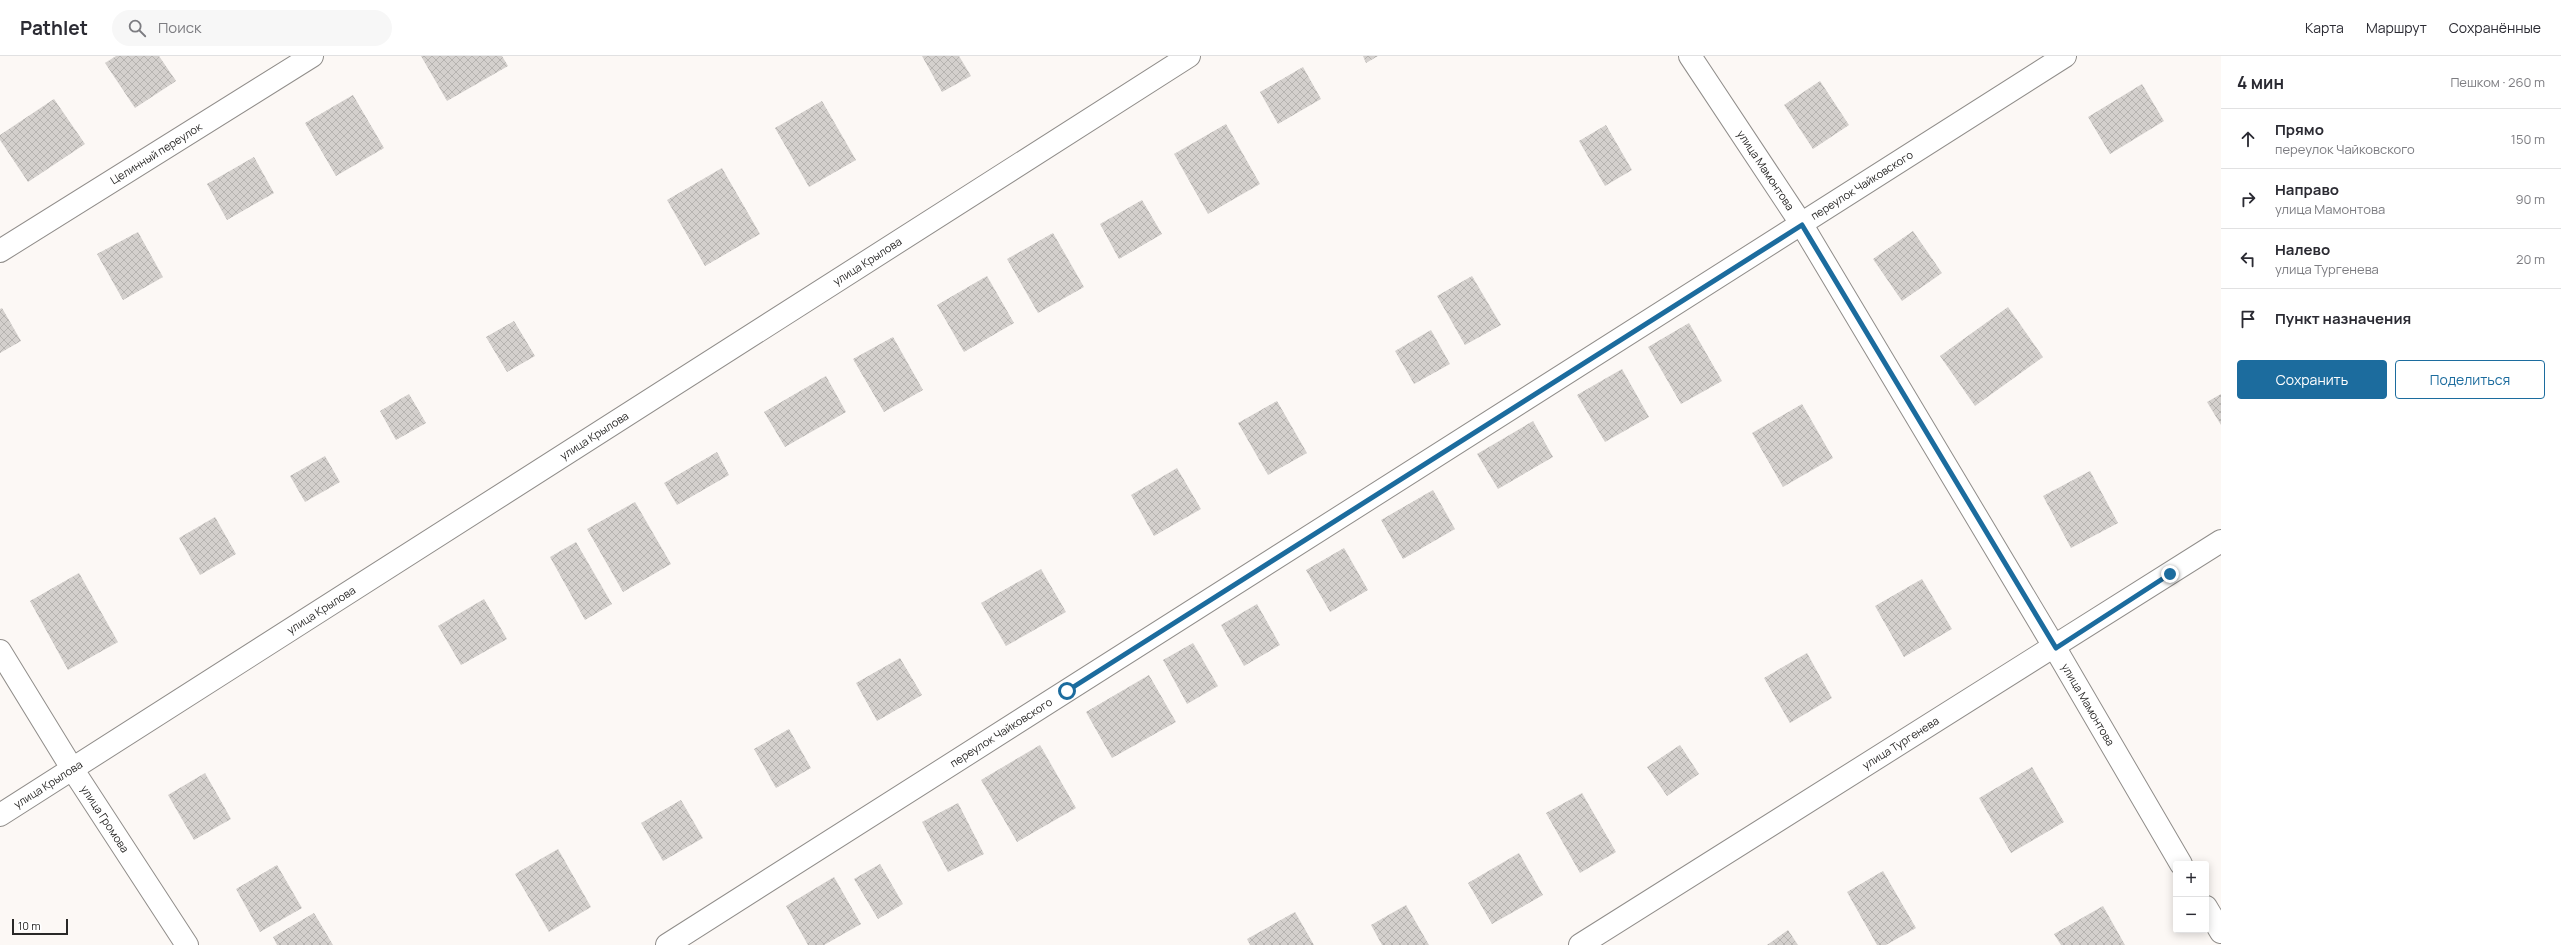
<!DOCTYPE html>
<html lang="ru">
<head>
<meta charset="utf-8">
<style>
  :root { --surface:#fff; --page:#f7f7f7; --text:#2b2b33; --muted:#7c7c81; --line:#e1e1e2; --accent:#1c6c9e }
  body { margin:0; font-family:Manrope,sans-serif; background:var(--page); color:var(--text) }
  .controls { position:absolute; right:12px; bottom:12px; display:grid; overflow:hidden; border-radius:4px; box-shadow:0 2px 10px #0003 }
  .controls button { width:36px; height:36px; display:grid; place-items:center; padding:0; border:0; border-bottom:1px solid var(--line); background:var(--surface); color:var(--text); font:20px sans-serif }
  .scale { position:absolute; left:12px; bottom:10px; width:56px; box-sizing:border-box; padding-left:4px; border:2px solid #292827; border-top:0; font-size:11px; line-height:14px; white-space:nowrap; color:#292827; -webkit-text-stroke:3px #fff; paint-order:stroke }
  .stop { position:absolute; width:12px; height:12px; margin:-9px; border:3px solid #1c6c9e; border-radius:50%; background:#fff }
  .stop.end { background:#1c6c9e; border-color:#fff; box-shadow:0 1px 4px #0008 }
  .list { margin:0; padding:0; list-style:none }
  h2 { display:flex; justify-content:space-between; align-items:center; height:52px; margin:0; padding:0 16px; font-size:17px }
  h2 small { font-size:13px; font-weight:400; color:var(--muted) }
  .list li { display:grid; grid-template-columns:26px 1fr auto; gap:12px; align-items:center; box-sizing:border-box; height:60px; padding:0 16px; border-top:1px solid var(--line) }
  .list b { display:block; font-size:15px; white-space:nowrap }
  .list p { margin:0; font-size:13px; white-space:nowrap; color:var(--muted) }
  .list em { font-size:13px; font-style:normal; color:var(--muted) }
  .actions { display:flex; gap:8px; padding:12px 16px }
  .actions a { flex:1; padding:9px 0; border:1px solid var(--accent); border-radius:4px; text-align:center; font-size:14px; color:var(--accent) }
  .actions .main { background:var(--accent); color:#fff }
  .icon { flex:none; width:22px; height:22px; fill:none; stroke:currentColor; stroke-width:2; stroke-linecap:round; stroke-linejoin:round }
  .map { position:relative; flex:none; width:2221px; height:889px; overflow:hidden }
  header { display:flex; align-items:center; gap:24px; box-sizing:border-box; height:56px; padding:0 20px; background:var(--surface); border-bottom:1px solid var(--line) }
  header strong { font-size:19px }
  nav { display:flex; gap:22px; margin-inline-start:auto; font-size:14px }
  .search { width:280px; height:36px; background:var(--page); display:flex; align-items:center; gap:10px; box-sizing:border-box; padding:0 14px; border-radius:22px; color:var(--muted); font-size:15px }
  main { display:flex }
  aside { flex:1; background:var(--surface) }
  .map>svg:first-child { display:block }
  .building { fill:url(#building-cross-hatch) }
  .lines { fill:none; stroke-linecap:round; stroke-linejoin:round }
  .street-casing { stroke:#908d8a; stroke-width:24 }
  .secondary-casing { stroke:#908d8a; stroke-width:24 }
  .street { stroke:#fff; stroke-width:22 }
  .secondary { stroke:#fff; stroke-width:22 }
  .route { stroke:#1c6c9e; stroke-width:5 }
  .labels { text-anchor:middle; stroke-width:3.5; stroke-linejoin:round; paint-order:stroke }
  .street-label { font-size:11px; fill:#292827; stroke:#fff }
</style>
</head>
<body>
<header>
<strong>Pathlet</strong>
<div class="search"><svg class="icon" aria-label="search" viewBox="0 0 24 24"><circle cx="10" cy="10" r="6"/><path d="M15 15l6 6"/></svg>Поиск</div>
<nav><a>Карта</a><a>Маршрут</a><a>Сохранённые</a></nav>
</header>
<main>
<div class="map">
<svg width="2221" height="889" viewBox="0 0 2221 889">
  <defs>
    <pattern id="building-cross-hatch" width="8" height="8" patternUnits="userSpaceOnUse"><rect width="8" height="8" fill="#d4d0cd"/><path d="M0 0l8 8M0 8l8-8" fill="none" stroke="#b6b3b0"/></pattern>
  </defs>
  <rect width="100%" height="100%" fill="#fcf8f5"/>
  <path class="building" d="M 116,0 L 159,0 L 176,25 L 135,52 L 105,7 Z
    M 421,0 L 502,0 L 508,10 L 447,45 Z
    M 922,0 L 959,0 L 971,20 L 942,36 Z
    M 1363,0 L 1378,0 L 1366,7 Z
    M 1303,11 L 1321,43 L 1278,68 L 1260,36 Z
    M 1820,25 L 1849,69 L 1813,93 L 1784,49 Z
    M 2142,28 L 2164,65 L 2110,98 L 2088,61 Z
    M 353,39 L 384,92 L 336,120 L 305,67 Z
    M 54,43 L 85,88 L 28,126 L 0,84 L 0,79 Z
    M 822,45 L 856,104 L 809,131 L 775,72 Z
    M 1226,68 L 1260,128 L 1208,158 L 1174,98 Z
    M 1606,69 L 1632,114 L 1605,130 L 1579,85 Z
    M 254,101 L 274,137 L 227,164 L 207,128 Z
    M 722,112 L 760,178 L 705,210 L 667,144 Z
    M 1142,144 L 1162,178 L 1119,203 L 1100,168 Z
    M 1913,175 L 1942,217 L 1902,245 L 1873,203 Z
    M 138,176 L 163,221 L 123,244 L 97,198 Z
    M 1053,177 L 1084,231 L 1038,257 L 1007,203 Z
    M 987,220 L 1014,267 L 964,296 L 937,249 Z
    M 1472,220 L 1501,269 L 1465,289 L 1437,240 Z
    M 2008,251 L 2043,301 L 1975,350 L 1940,300 Z
    M 2,252 L 21,285 L 0,297 L 0,253 Z
    M 514,265 L 535,300 L 507,316 L 486,281 Z
    M 1689,267 L 1722,325 L 1681,348 L 1648,291 Z
    M 1431,274 L 1450,308 L 1414,328 L 1395,295 Z
    M 893,281 L 923,334 L 884,356 L 853,303 Z
    M 1622,313 L 1649,361 L 1605,386 L 1577,339 Z
    M 826,320 L 846,356 L 785,391 L 764,356 Z
    M 409,338 L 426,367 L 396,384 L 380,355 Z
    M 2221,338 L 2221,369 L 2207,346 Z
    M 1277,345 L 1307,397 L 1268,419 L 1238,367 Z
    M 1802,348 L 1833,402 L 1783,431 L 1752,377 Z
    M 1533,365 L 1553,401 L 1498,433 L 1477,398 Z
    M 717,396 L 729,419 L 677,449 L 664,427 Z
    M 325,400 L 340,426 L 305,446 L 290,420 Z
    M 1177,412 L 1201,453 L 1154,480 L 1131,439 Z
    M 2090,415 L 2118,467 L 2071,492 L 2043,440 Z
    M 1433,434 L 1455,473 L 1403,503 L 1381,464 Z
    M 635,446 L 671,508 L 623,536 L 587,473 Z
    M 215,461 L 236,498 L 200,519 L 179,482 Z
    M 576,486 L 612,548 L 585,564 L 550,501 Z
    M 1344,492 L 1368,534 L 1330,556 L 1306,514 Z
    M 1041,513 L 1066,556 L 1006,590 L 981,547 Z
    M 79,517 L 118,586 L 68,614 L 30,545 Z
    M 1922,523 L 1952,573 L 1904,601 L 1875,550 Z
    M 484,543 L 507,583 L 461,609 L 438,570 Z
    M 1257,548 L 1280,589 L 1244,610 L 1221,569 Z
    M 1193,587 L 1218,630 L 1187,648 L 1163,604 Z
    M 1807,597 L 1832,642 L 1790,667 L 1764,622 Z
    M 900,602 L 922,639 L 877,665 L 856,627 Z
    M 1149,619 L 1176,666 L 1112,702 L 1086,656 Z
    M 789,673 L 811,712 L 776,732 L 754,693 Z
    M 1040,689 L 1076,752 L 1017,786 L 981,724 Z
    M 1680,689 L 1699,718 L 1667,740 L 1647,711 Z
    M 2032,711 L 2064,766 L 2011,797 L 1979,742 Z
    M 205,717 L 231,763 L 194,784 L 168,739 Z
    M 1582,737 L 1616,796 L 1580,817 L 1546,757 Z
    M 681,744 L 703,782 L 663,805 L 641,767 Z
    M 958,747 L 984,798 L 948,816 L 922,766 Z
    M 558,793 L 591,851 L 549,876 L 515,818 Z
    M 1519,797 L 1543,839 L 1492,868 L 1468,827 Z
    M 880,808 L 903,848 L 878,863 L 854,823 Z
    M 277,809 L 302,852 L 260,876 L 236,833 Z
    M 1883,815 L 1916,872 L 1886,889 L 1877,889 L 1847,836 Z
    M 834,821 L 861,868 L 824,889 L 808,889 L 786,850 Z
    M 1406,849 L 1429,889 L 1382,889 L 1371,869 Z
    M 2103,850 L 2125,889 L 2061,889 L 2054,878 Z
    M 1295,856 L 1314,889 L 1250,889 L 1247,883 Z
    M 314,857 L 333,889 L 277,889 L 273,881 Z
    M 1788,874 L 1798,889 L 1767,889 Z"/>
  <g class="lines">
    <defs>
      <g id="street">
        <path id="s1" d="M 1690,0 L 1802,169 L 2055,592 L 2181,808"/>
        <path id="s2" d="M 0,195 L 312,0"/>
        <path id="s3" d="M 0,595 L 73,714 L 187,889"/>
        <path d="M 2206,851 L 2221,876"/>
        <path id="s4" d="M 667,889 L 2065,0"/>
        <path id="s5" d="M 1580,889 L 2221,485"/>
      </g>
      <g id="secondary">
        <path id="s6" d="M 0,759 L 1189,0"/>
      </g>
    </defs>
    <use href="#street" class="street-casing"/>
    <use href="#secondary" class="secondary-casing"/>
    <use href="#street" class="street"/>
    <use href="#secondary" class="secondary"/>
  </g>
  <g class="lines">
    <path class="route" d="M 1067,635 L 1802,169 L 2056,592 L 2170,518"/>
  </g>
  <g class="labels">
    <g class="street-label">
      <text dy="4" stroke="none"><textPath href="#s2" startOffset="184">Целинный переулок</textPath></text>
      <text dy="4" stroke="none"><textPath href="#s1" startOffset="137">улица Мамонтова</textPath></text>
      <text dy="4" stroke="none"><textPath href="#s4" startOffset="1416">переулок Чайковского</textPath></text>
      <text dy="4" stroke="none"><textPath href="#s6" startOffset="1029">улица Крылова</textPath></text>
      <text dy="4" stroke="none"><textPath href="#s6" startOffset="705">улица Крылова</textPath></text>
      <text dy="4" stroke="none"><textPath href="#s6" startOffset="381">улица Крылова</textPath></text>
      <text dy="4" stroke="none"><textPath href="#s1" startOffset="761">улица Мамонтова</textPath></text>
      <text dy="4" stroke="none"><textPath href="#s4" startOffset="396">переулок Чайковского</textPath></text>
      <text dy="4" stroke="none"><textPath href="#s5" startOffset="379">улица Тургенева</textPath></text>
      <text dy="4" stroke="none"><textPath href="#s6" startOffset="57">улица Крылова</textPath></text>
      <text dy="4" stroke="none"><textPath href="#s3" startOffset="198">улица Громова</textPath></text>
    </g>
  </g>
</svg>
<div class="controls">
<button>+</button>
<button>−</button>
</div>
<div class="scale">10 m</div>
<div class="stop" style="left:1067px;top:635px"></div>
<div class="stop end" style="left:2170px;top:518px"></div>
</div>
<aside>
<h2>4 мин<small>Пешком · 260 m</small></h2>
<ul class="list">
<li><svg class="icon" aria-label="ahead" viewBox="0 0 24 24"><path d="M12 20V5M6 11l6-6 6 6"/></svg><div><b>Прямо</b><p>переулок Чайковского</p></div><em>150 m</em></li>
<li><svg class="icon" aria-label="right" viewBox="0 0 24 24"><path d="M7 20v-9h11M14 6l5 5-5 5"/></svg><div><b>Направо</b><p>улица Мамонтова</p></div><em>90 m</em></li>
<li><svg class="icon" aria-label="left" viewBox="0 0 24 24"><path d="M17 20v-9H6M10 6l-5 5 5 5"/></svg><div><b>Налево</b><p>улица Тургенева</p></div><em>20 m</em></li>
<li><svg class="icon" aria-label="arrive" viewBox="0 0 24 24"><path d="M6 21V4h12l-3 4 3 4H6"/></svg><div><b>Пункт назначения</b></div></li>
</ul>
<div class="actions"><a class="main">Сохранить</a><a>Поделиться</a></div>
</aside>
</main>
</body>
</html>
